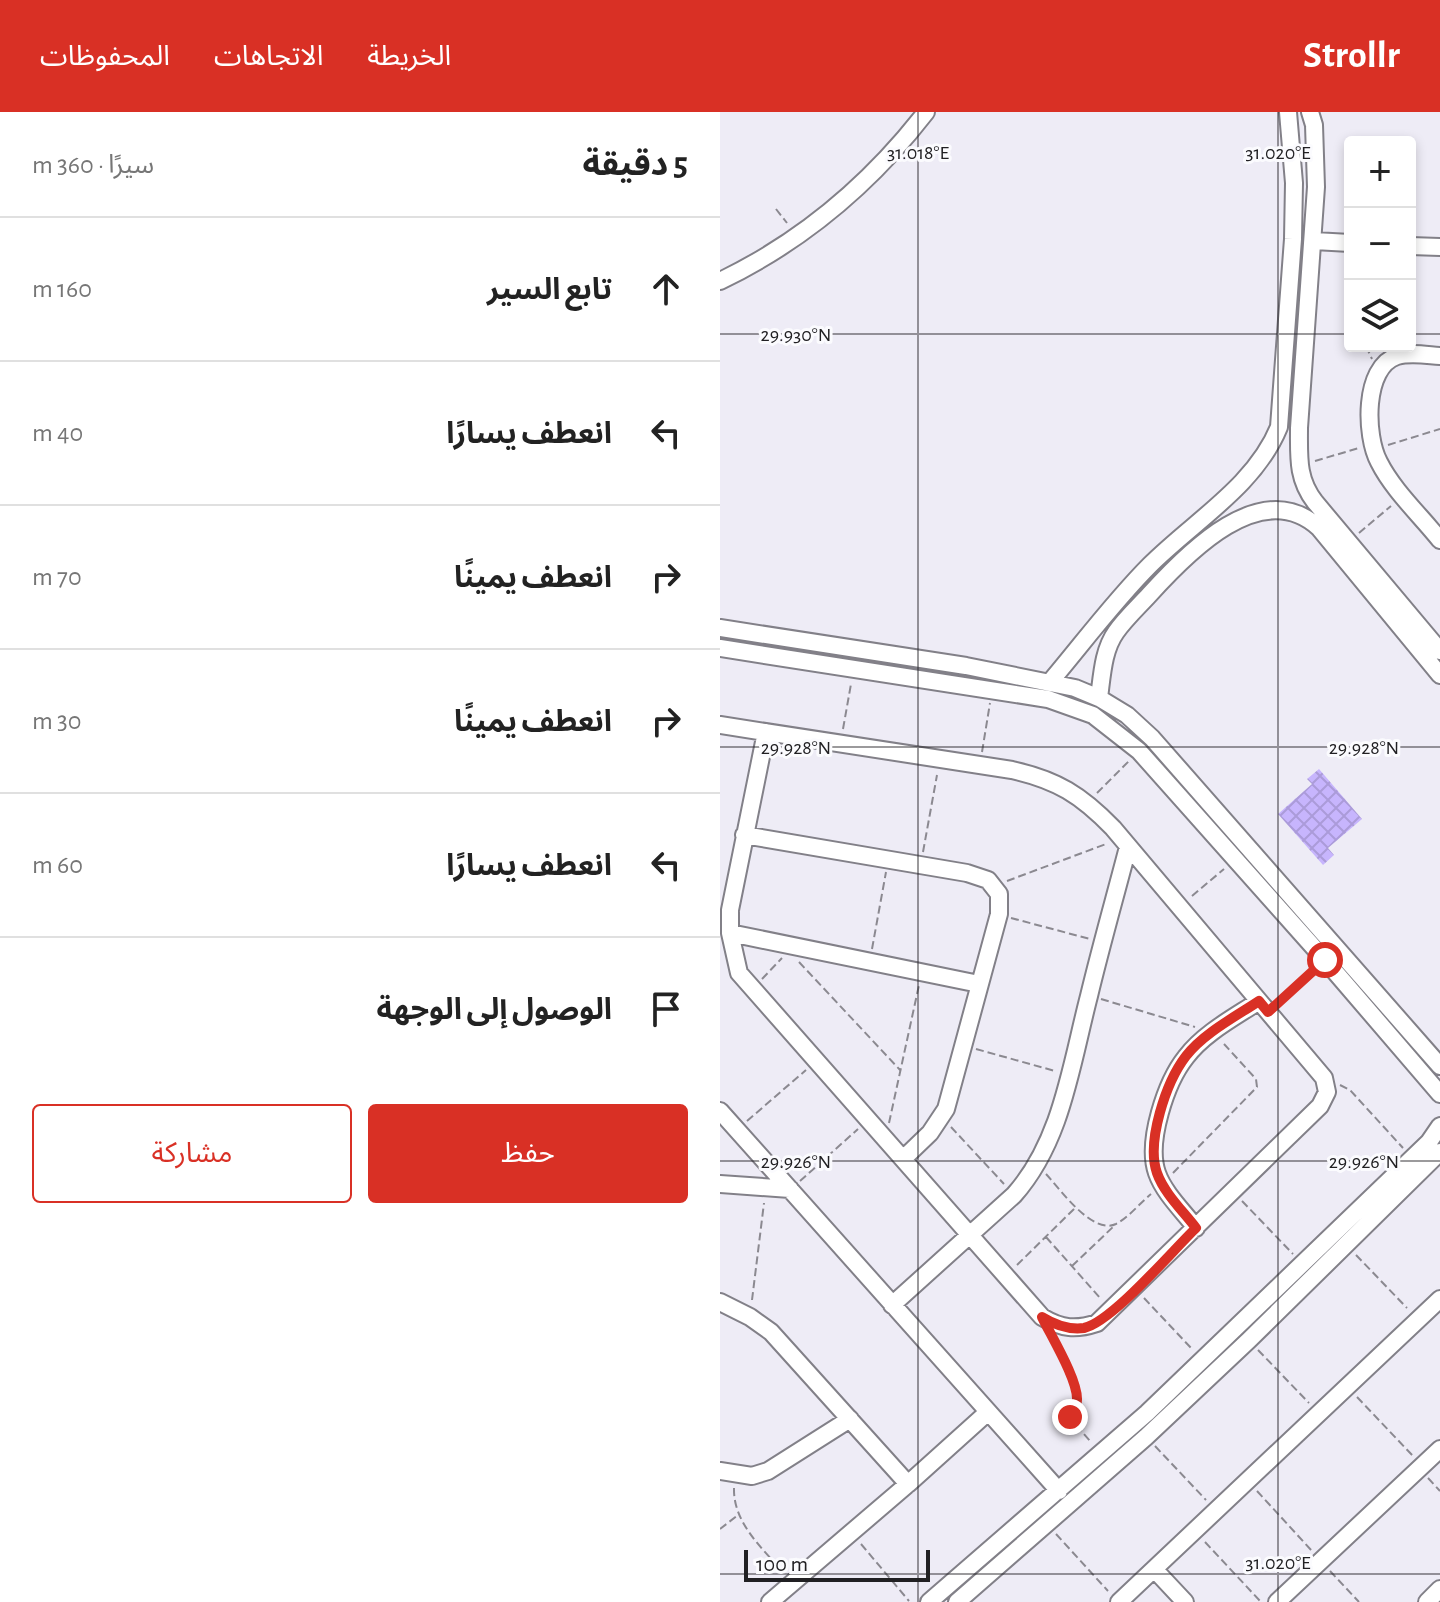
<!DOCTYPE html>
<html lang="ar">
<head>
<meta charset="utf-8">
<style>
  :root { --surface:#fff; --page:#f6f6f6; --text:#222; --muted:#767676; --line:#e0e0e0; --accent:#d93025 }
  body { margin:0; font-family:"Alegreya Sans","Noto Sans Arabic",sans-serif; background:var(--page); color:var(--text); direction:rtl }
  .controls { position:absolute; right:24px; top:24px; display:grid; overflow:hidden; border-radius:8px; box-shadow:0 4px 12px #0003 }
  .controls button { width:72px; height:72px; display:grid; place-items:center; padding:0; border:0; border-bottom:2px solid var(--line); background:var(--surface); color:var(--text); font:40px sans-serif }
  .scale { position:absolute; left:24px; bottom:20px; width:186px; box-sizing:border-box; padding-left:8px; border:4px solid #212023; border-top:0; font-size:22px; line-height:28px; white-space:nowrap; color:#212023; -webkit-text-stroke:6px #fbfbfe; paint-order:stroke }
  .stop { position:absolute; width:24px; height:24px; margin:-18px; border:6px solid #d93025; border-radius:50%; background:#fff }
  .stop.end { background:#d93025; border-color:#fff; box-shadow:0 2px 8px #0008 }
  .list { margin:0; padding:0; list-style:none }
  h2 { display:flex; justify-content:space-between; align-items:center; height:104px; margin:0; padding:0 32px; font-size:34px }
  h2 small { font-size:26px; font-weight:400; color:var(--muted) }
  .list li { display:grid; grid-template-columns:52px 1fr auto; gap:24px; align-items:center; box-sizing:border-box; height:144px; padding:0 32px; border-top:2px solid var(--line) }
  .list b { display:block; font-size:30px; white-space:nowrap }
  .list em { font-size:26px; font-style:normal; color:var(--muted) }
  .actions { display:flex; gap:16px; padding:24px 32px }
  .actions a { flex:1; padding:18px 0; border:2px solid var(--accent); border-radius:8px; text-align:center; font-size:28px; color:var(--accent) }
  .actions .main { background:var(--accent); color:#fff }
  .icon { flex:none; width:44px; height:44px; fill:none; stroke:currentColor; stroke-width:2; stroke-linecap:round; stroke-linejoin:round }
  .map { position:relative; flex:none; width:720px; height:1490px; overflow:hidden; direction:ltr }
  header { display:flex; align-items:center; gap:48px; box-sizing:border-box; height:112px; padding:0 40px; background:var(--accent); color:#fff }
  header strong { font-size:38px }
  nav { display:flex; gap:44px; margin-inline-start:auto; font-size:28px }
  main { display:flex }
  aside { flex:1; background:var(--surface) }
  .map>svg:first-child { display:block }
  .building { fill:url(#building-cross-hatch) }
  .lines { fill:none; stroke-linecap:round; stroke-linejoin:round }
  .street-casing { stroke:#828088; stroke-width:20 }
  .path { stroke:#8b8990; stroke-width:2; stroke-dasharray:8 4; stroke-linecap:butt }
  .street { stroke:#fff; stroke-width:16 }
  .route { stroke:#d93025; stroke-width:10 }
  .ticks { fill:none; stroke:#212023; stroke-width:2; stroke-opacity:0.45 }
  .ticks-label { font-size:20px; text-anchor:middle; fill:#212023; stroke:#fbfbfe; stroke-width:6; stroke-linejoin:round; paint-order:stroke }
</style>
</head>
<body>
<header>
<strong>Strollr</strong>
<nav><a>الخريطة</a><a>الاتجاهات</a><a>المحفوظات</a></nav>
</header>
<main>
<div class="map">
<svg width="720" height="1490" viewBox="0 0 720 1490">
  <defs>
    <pattern id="building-cross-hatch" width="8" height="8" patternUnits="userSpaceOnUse" patternTransform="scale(2)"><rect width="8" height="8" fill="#c7b5fd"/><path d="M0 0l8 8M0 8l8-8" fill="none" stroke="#ab9bd9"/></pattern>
  </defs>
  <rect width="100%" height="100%" fill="#eeecf6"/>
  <path class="building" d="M 599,657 L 642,707 L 608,736 L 614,743 L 603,753 L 558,702 L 592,672 L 587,667 Z"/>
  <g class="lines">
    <defs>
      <path id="street" d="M 590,0 L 594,13 L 596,75 L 579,316 C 579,345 577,367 595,390 L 720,539
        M 594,129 L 630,131
        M 690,134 L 720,135
        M 0,169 C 81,130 151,71 206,0
        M 720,244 C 706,243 690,240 677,244 C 643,255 645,324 659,350 C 673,378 700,403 720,428
        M 0,516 L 246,554 L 355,576 L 379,586 L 407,603 L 432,626 L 720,954
        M 0,536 L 328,587 L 373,603 L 419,639 L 605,848 L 720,982
        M 330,570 C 363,531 394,489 430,453 C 474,409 535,374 559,315 L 573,127 L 574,71 L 568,0
        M 379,586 C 382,564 383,538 396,520 C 405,507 418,495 429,483 C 467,441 542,363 599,416 L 720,563
        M 0,613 L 292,658 C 337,668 361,683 393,716 L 604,966 L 607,980 L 600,994 L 377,1211 C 356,1218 342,1217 322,1205 L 19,861 L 10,821 L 10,798 L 46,620
        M 24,723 L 247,761 L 268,768 L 279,782 L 279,802 L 226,997 L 210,1021 L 183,1047
        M 10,821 L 259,872
        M 0,999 L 339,1379
        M 0,1072 L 70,1077
        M 476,1116 C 463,1099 444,1081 437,1061 C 426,1030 446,970 466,945 C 484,921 515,905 539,889
        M 0,1190 L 30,1205 L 51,1220 L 188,1372
        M 172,1193 L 294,1083 C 342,1029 351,953 369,884 C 381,834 395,785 408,735
        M 0,1359 L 32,1364 L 48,1359 L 130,1307
        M 435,1458 L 465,1490
        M 50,1490 L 188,1372 L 268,1300
        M 209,1490 L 427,1301 L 709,1030 L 720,1014
        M 237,1490 L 426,1325 L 529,1228 L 720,1040
        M 399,1490 L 720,1187
        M 557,1490 L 720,1337
        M 707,1490 L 720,1477"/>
    </defs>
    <use href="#street" class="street-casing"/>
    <path class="path" d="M 56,97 L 67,111
      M 646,234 L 652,247
      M 668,333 L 720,317
      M 595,349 L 639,336
      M 639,421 L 671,394
      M 123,617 L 131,572
      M 262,640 L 270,591
      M 377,681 L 409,649
      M 203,740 L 217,663
      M 287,769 L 386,732
      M 472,784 L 504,757
      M 291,806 L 370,827
      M 152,837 L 166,760
      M 79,850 L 181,959
      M 42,867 L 62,846
      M 381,887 L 475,915
      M 558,891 L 595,858
      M 256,937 L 335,959
      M 620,973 L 630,978 L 683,1036
      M 27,1009 L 86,958
      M 169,1011 L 199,873
      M 231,1015 L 284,1072
      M 453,1061 L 537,975 L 536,967 L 504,932
      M 326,1062 C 340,1077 372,1123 396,1112 C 408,1106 420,1091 431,1082
      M 80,1069 L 138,1017
      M 522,1089 L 573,1142
      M 326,1125 L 381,1187
      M 636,1143 L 687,1196
      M 297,1153 L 355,1096
      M 352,1154 L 394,1114
      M 424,1186 L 472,1237
      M 32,1188 L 44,1091
      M 332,1226 L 357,1283 L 357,1289 L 350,1306 L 370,1329
      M 538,1238 L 589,1291
      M 637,1285 L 693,1344
      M 435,1334 L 486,1388
      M 708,1366 L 720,1379
      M 14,1376 C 13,1411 43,1437 64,1461
      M 537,1379 L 592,1439
      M 0,1417 L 18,1403
      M 336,1422 L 388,1479
      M 485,1430 L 541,1490
      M 141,1432 L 189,1489
      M 610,1459 L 639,1490"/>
    <use href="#street" class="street"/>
  </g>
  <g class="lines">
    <path class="route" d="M 350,1305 C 352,1299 357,1294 357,1288 C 358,1268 331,1224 322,1205 C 335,1213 349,1218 364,1216 C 392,1210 453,1138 476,1116 C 463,1099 444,1081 437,1061 C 426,1030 446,970 466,944 C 484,921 515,905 539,889 L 548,900 L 605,848"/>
  </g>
  <path class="ticks" d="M 198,0 L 198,1490M 558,0 L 558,1490M 0,222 L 630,222M 690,222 L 720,222M 0,635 L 720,635M 0,1049 L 720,1049M 0,1462 L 720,1462"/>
  <g class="ticks-label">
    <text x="198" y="47">31.018°E</text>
    <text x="558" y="47">31.020°E</text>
    <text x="76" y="229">29.930°N</text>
    <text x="76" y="642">29.928°N</text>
    <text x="644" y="642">29.928°N</text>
    <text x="76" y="1056">29.926°N</text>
    <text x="644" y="1056">29.926°N</text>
    <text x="558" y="1457">31.020°E</text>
  </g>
</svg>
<div class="controls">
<button>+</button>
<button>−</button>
<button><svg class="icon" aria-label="layers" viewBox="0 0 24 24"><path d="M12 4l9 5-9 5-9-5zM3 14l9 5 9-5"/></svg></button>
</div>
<div class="scale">100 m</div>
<div class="stop" style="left:605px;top:848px"></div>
<div class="stop end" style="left:350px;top:1305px"></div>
</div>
<aside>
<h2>5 دقيقة<small>سيرًا · 360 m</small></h2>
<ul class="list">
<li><svg class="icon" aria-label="ahead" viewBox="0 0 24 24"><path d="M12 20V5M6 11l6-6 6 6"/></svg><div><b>تابع السير</b></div><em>160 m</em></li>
<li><svg class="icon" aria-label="left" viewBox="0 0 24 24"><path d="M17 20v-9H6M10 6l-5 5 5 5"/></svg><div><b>انعطف يسارًا</b></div><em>40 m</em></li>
<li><svg class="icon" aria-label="right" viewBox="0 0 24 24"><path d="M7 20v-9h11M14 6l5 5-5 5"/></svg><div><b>انعطف يمينًا</b></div><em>70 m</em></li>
<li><svg class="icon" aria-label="right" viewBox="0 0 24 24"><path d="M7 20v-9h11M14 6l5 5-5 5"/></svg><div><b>انعطف يمينًا</b></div><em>30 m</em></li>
<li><svg class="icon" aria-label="left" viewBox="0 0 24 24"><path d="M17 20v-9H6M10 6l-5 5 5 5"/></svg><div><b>انعطف يسارًا</b></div><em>60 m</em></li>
<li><svg class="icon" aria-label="arrive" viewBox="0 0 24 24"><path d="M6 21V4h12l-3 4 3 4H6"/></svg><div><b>الوصول إلى الوجهة</b></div></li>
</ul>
<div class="actions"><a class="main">حفظ</a><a>مشاركة</a></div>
</aside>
</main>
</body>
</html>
